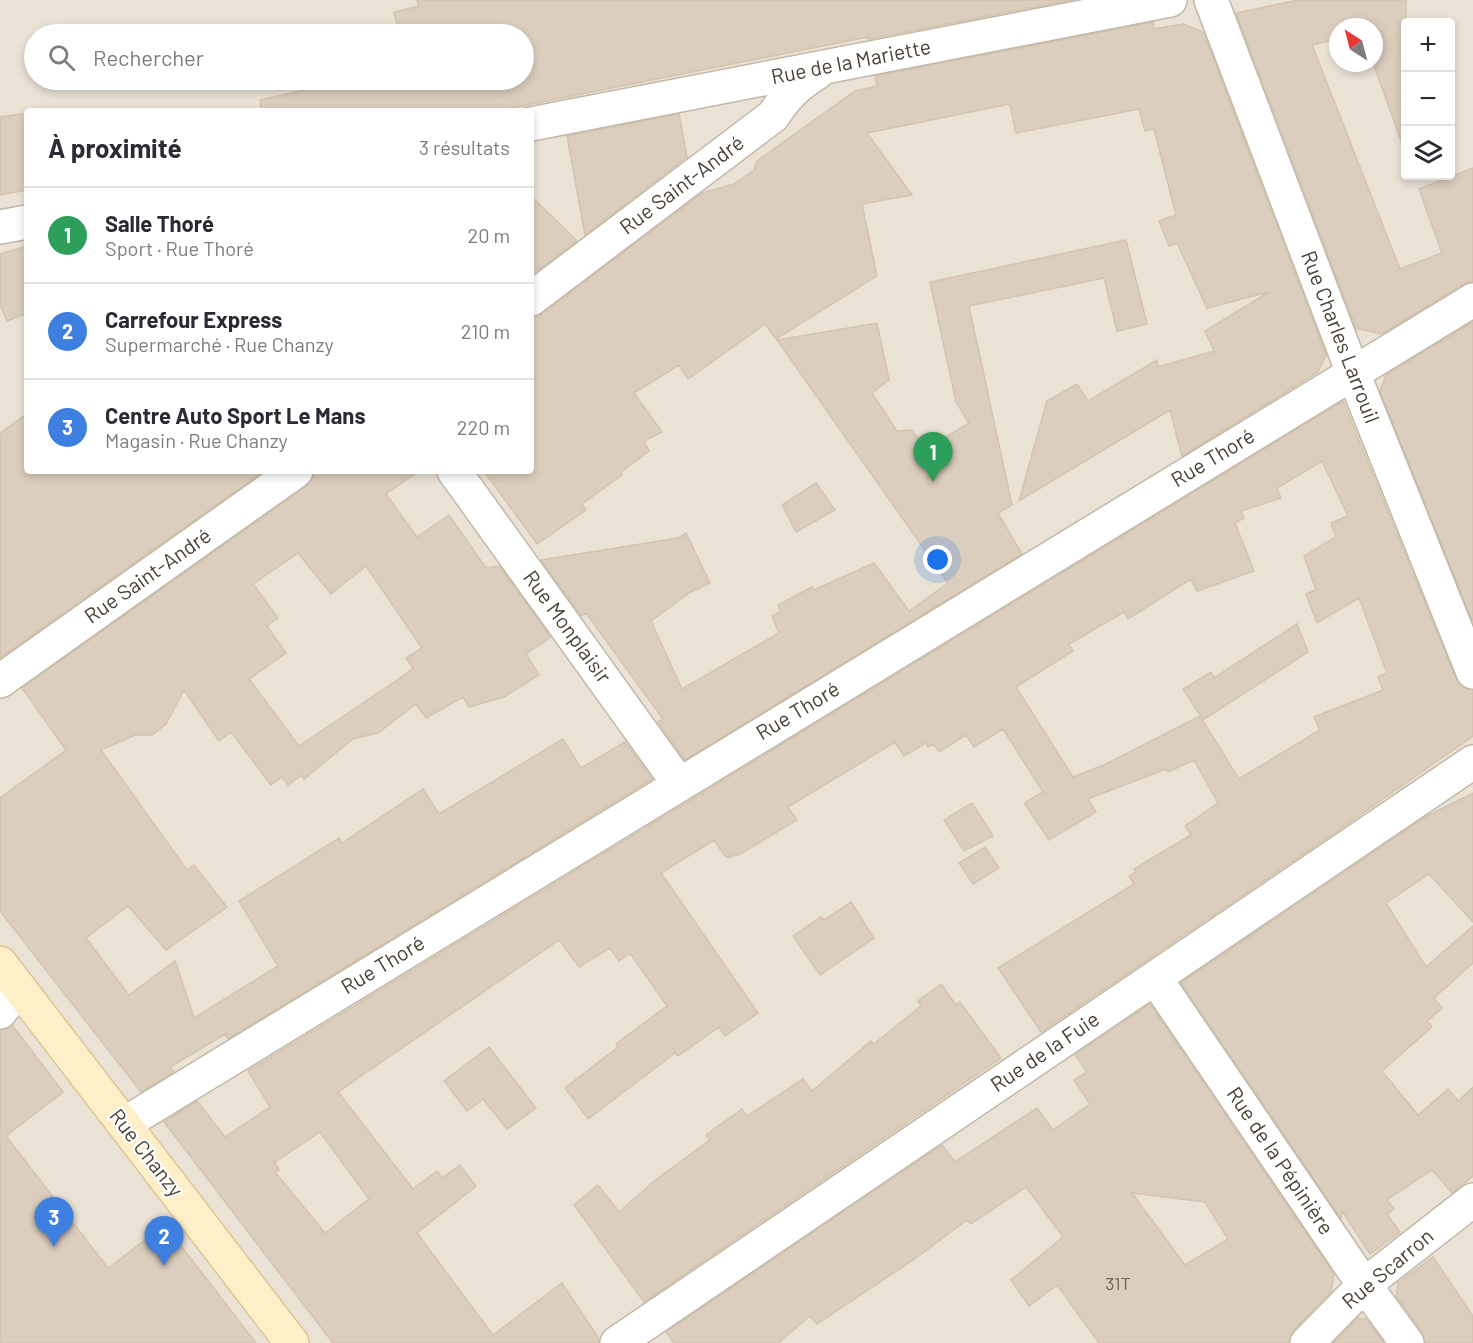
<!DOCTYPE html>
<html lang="fr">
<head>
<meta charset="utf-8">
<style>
  :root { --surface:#fff; --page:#f2f2f3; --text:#2b2b33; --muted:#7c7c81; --line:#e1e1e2; --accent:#ff2b15 }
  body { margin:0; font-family:Barlow,sans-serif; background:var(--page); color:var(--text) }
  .controls { position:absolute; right:18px; top:18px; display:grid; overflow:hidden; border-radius:6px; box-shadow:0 3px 9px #0003 }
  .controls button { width:54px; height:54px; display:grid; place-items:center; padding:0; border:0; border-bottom:2px solid var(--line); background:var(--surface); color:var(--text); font:30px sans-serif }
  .compass { position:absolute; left:1329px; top:18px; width:54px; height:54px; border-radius:50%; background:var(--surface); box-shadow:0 3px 9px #0003; rotate:324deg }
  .you { position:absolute; left:938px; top:560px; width:21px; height:21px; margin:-15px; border:4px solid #fff; border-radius:50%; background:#1a73e8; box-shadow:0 0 0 9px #1a73e833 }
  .badge { display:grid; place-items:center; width:39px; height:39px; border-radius:50%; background:var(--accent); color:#fff; font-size:20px; font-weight:700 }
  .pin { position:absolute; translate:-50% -50px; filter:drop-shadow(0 2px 3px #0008) }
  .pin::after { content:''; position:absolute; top:32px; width:21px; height:18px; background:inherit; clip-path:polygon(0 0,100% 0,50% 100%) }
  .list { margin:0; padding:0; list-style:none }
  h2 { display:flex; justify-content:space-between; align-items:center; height:78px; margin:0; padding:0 24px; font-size:26px }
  h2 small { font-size:20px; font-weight:400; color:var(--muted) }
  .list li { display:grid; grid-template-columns:39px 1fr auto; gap:18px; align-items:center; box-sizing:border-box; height:96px; padding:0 24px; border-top:2px solid var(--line) }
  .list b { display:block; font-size:22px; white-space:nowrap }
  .list p { margin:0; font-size:20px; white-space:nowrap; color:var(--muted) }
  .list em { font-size:20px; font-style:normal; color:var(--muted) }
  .icon { flex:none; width:33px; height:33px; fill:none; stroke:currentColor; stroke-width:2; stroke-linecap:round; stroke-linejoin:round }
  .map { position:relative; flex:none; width:1473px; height:1343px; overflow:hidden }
  .search { position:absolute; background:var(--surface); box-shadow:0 3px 9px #0003; left:24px; top:24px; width:510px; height:66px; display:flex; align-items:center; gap:15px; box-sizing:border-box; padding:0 21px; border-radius:33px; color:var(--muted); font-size:22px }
  .panel { position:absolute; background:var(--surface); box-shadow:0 3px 9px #0003; left:24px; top:108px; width:510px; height:366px; border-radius:6px }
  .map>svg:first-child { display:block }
  .residential { fill:#eae2d5; fill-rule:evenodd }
  .building { fill:#dbcebe; stroke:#d4c3ae; stroke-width:1.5; fill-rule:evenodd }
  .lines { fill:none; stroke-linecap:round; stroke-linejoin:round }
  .minor-casing { stroke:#c2b8a9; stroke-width:36 }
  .secondary-casing { stroke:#ddc694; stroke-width:36 }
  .minor { stroke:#fff; stroke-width:33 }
  .secondary { stroke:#ffefc8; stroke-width:33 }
  .labels { text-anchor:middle; stroke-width:4.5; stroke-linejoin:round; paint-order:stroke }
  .number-label { font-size:18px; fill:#6e6457 }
  .street-label { font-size:21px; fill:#4a4135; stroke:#fff }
</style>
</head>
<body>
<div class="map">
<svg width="1473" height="1343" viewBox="0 0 1473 1343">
  <rect width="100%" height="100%" fill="#f5f0e7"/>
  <path class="residential" d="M 0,0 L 1473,0 L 1473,1343 L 0,1343 ZM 1406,22 L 1450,22 L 1450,176 L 1406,176 ZM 1338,27 L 1374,27 L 1374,63 L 1338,63 ZM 34,34 L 524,34 L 524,80 L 34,80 ZM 27,111 L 531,111 L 531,471 L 27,471 Z"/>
  <path class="building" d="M 417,0 L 1072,0 L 868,39 L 868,37 L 497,111 L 261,111 L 260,100 L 349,80 L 524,80 L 524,34 L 399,34 L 394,12 L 419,6 Z
    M 1298,0 L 1406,0 L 1406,142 L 1402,143 L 1373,63 L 1374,27 L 1338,27 L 1338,39 L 1312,45 L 1400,269 L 1442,253 L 1419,189 L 1473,168 L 1473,281 L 1463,284 L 1382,334 L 1356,328 L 1236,13 Z
    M 1153,22 L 1154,29 L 1183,24 L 1203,32 L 1326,355 L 1318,372 L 1182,456 L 1170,410 L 1019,501 L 1047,401 L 1077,384 L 1088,401 L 1157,360 L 1158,367 L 1214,351 L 1205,331 L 1269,292 L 1207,308 L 1177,243 L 1169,246 L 1159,221 L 1176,215 L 1154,129 L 1145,131 L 1139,109 L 1016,133 L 1010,104 L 867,133 L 912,195 L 862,204 L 877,276 L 776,339 L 765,324 L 688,379 L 679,365 L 634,393 L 662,432 L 644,441 L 649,451 L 621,472 L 622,475 L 582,504 L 586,510 L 537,544 L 484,471 L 531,471 L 531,317 L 542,314 L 702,193 L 734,184 L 754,170 L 757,161 L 855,91 L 877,86 L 875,76 Z
    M 27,113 L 27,190 L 0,195 L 0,117 Z
    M 679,114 L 687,157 L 585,235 L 567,136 Z
    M 531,196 L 577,241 L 531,275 Z
    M 1126,240 L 1147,324 L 1117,331 L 1104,278 L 969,306 L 1012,505 L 998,513 L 1022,554 L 685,760 L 658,722 L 663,719 L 586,613 L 581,616 L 541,560 L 678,538 L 686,533 L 710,583 L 689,593 L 651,621 L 682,689 L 779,633 L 772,616 L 781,611 L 778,605 L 812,587 L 814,590 L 874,563 L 909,611 L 948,583 L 777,340 L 877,323 L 889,380 L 872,393 L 897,431 L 911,430 L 928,448 L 969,423 L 956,402 L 930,282 Z
    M 27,246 L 27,313 L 7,321 L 0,305 L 0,254 Z
    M 1473,322 L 1473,622 L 1380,391 L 1386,375 Z
    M 1343,401 L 1456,679 L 1462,687 L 1473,690 L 1473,736 L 1330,836 L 1041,1032 L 998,968 L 1134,884 L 1129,876 L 1136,872 L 1134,869 L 1191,835 L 1185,826 L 1218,803 L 1194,760 L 1168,772 L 1166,769 L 1088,799 L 1096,812 L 1049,840 L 1024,803 L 1043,792 L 1003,729 L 974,747 L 966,735 L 939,752 L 934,744 L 928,747 L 926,743 L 904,756 L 895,742 L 788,807 L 797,820 L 737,856 L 736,854 L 729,858 L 725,856 L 714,840 L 661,873 L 758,1013 L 725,1036 L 719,1027 L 678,1056 L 675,1053 L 588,1119 L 565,1088 L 618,1047 L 616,1044 L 667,1006 L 630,953 L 619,961 L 610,948 L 579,967 L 559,940 L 338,1092 L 413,1189 L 437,1171 L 442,1178 L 460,1165 L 476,1186 L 417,1233 L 493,1335 L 562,1283 L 599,1339 L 598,1343 L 333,1343 L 164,1122 L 197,1101 L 225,1137 L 270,1107 L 248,1071 ZM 1322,461 L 1348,516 L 1331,523 L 1336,537 L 1304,556 L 1316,590 L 1306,594 L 1317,623 L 1359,598 L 1387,673 L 1378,677 L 1383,690 L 1314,717 L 1320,730 L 1239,779 L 1200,716 L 1106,764 L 1073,777 L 1016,687 L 1073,651 L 1069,644 L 1124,612 L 1128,619 L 1191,579 L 1197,591 L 1254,571 L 1235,523 L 1244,518 L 1241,511 L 1281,498 L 1277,488 ZM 320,1132 L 369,1199 L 325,1233 L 275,1172 L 279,1170 L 275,1162 Z
    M 27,414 L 27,471 L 264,471 L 0,658 L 0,433 Z
    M 314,471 L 419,471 L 386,494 L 417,537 L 449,515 L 486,568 L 499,566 L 551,637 L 526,654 L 539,675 L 504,697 L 469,707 L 463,697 L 426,718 L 416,704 L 378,733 L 353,739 L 304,779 L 302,775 L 288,785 L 282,777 L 271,785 L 231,732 L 219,741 L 184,690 L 166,724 L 152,735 L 135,735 L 101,750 L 187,870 L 194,865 L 227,907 L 166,950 L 128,906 L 86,938 L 129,995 L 175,961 L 194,1018 L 278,966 L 239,901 L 339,838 L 342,843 L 423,789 L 439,814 L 563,739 L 581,768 L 625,742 L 652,779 L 228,1039 L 225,1034 L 170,1067 L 174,1072 L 141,1092 L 0,911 L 0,798 L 66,750 L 22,688 L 307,486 L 313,479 ZM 298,553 L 331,594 L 366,566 L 422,648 L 406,658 L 413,668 L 403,676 L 299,746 L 249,679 L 286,653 L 267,626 L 278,618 L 253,584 Z
    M 816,483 L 835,510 L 796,532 L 782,505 Z
    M 1297,624 L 1308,652 L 1203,720 L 1183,689 L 1211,672 L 1214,678 Z
    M 1473,793 L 1473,922 L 1429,874 L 1386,903 L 1426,967 L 1473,926 L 1473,963 L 1434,998 L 1442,1008 L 1427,1021 L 1432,1027 L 1382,1071 L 1418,1115 L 1448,1089 L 1458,1101 L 1473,1087 L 1473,1176 L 1452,1193 L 1432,1170 L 1387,1200 L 1394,1209 L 1387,1214 L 1400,1232 L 1370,1254 L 1342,1211 L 1341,1219 L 1181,983 L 1427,816 Z
    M 972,803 L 993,836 L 964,851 L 944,820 Z
    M 985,847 L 999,868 L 973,884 L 959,863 Z
    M 851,902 L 874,938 L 820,975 L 793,936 L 821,917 L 824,920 Z
    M 941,984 L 956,1005 L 960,1002 L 1001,1058 L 644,1302 L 574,1205 L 598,1185 L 619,1212 L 658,1178 L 710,1140 L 706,1135 L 742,1109 L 747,1116 L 803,1079 L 812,1091 L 871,1041 L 874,1044 L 921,1006 L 918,1001 Z
    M 1150,1004 L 1334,1274 L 1331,1292 L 1294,1330 L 1289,1343 L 1099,1343 L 1057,1285 L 1029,1306 L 1011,1280 L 1063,1237 L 1026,1187 L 971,1224 L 967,1220 L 916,1258 L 817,1324 L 810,1316 L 778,1343 L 674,1343 L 666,1332 L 942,1145 L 955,1162 L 1037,1108 L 1053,1130 L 1090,1104 L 1074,1080 L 1087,1072 L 1075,1055 ZM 1132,1193 L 1205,1202 L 1228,1239 L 1185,1265 Z
    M 12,1025 L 63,1092 L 6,1136 L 108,1268 L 165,1225 L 256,1343 L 0,1343 L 0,1030 Z
    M 489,1047 L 536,1108 L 507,1129 L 483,1099 L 467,1111 L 444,1081 Z
    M 1433,1257 L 1473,1316 L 1473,1343 L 1425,1343 L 1422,1332 L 1396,1296 L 1398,1283 Z
    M 1358,1318 L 1366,1319 L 1384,1343 L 1333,1343 Z"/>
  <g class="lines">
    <defs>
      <path id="minor" d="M 1211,0 L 1353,373 L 1473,672
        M 531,124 L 1170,0
        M 0,227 L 27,222
        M 531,299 L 773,116 C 786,96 798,84 818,72
        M 454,471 L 679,784
        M 0,681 L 296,471
        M 1155,978 L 1353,1269 L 1407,1343
        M 0,1012 L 19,988
        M 124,1124 L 1473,300
        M 617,1343 L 1473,762
        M 1307,1343 L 1364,1285 L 1473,1200"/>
      <path id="secondary" d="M 0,963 L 292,1343"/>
    </defs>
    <use href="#minor" class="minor-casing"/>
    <use href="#secondary" class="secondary-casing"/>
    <use href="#minor" class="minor"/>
    <use href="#secondary" class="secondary"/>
  </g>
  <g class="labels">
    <g class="number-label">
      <text x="1118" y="1290">31T</text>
    </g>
    <g class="street-label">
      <text transform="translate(851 62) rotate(-11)" y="7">Rue de la Mariette</text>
      <text transform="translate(682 185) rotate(-37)" y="7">Rue Saint-André</text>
      <text transform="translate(1340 337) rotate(69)" y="7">Rue Charles Larrouil</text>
      <text transform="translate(1213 458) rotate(-31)" y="7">Rue Thoré</text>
      <text transform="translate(148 576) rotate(-35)" y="7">Rue Saint-André</text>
      <text transform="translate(567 627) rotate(54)" y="7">Rue Monplaisir</text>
      <text transform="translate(798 711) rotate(-31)" y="7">Rue Thoré</text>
      <text transform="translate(383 965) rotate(-31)" y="7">Rue Thoré</text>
      <text transform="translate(1045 1052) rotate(-34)" y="7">Rue de la Fuie</text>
      <text transform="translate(146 1153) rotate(52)" y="7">Rue Chanzy</text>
      <text transform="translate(1280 1161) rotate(56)" y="7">Rue de la Pépinière</text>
      <text transform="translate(1388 1269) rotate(-40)" y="7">Rue Scarron</text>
    </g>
  </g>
</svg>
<div class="controls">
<button>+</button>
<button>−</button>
<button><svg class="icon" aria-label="layers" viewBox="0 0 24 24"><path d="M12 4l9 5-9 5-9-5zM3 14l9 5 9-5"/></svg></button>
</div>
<svg class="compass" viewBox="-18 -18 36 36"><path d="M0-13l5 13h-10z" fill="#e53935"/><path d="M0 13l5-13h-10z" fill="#7c7c81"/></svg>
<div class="you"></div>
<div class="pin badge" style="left:933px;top:482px;background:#2e9e5b">1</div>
<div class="pin badge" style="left:164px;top:1266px;background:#3f7fe0">2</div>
<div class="pin badge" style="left:54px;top:1247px;background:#3f7fe0">3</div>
<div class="search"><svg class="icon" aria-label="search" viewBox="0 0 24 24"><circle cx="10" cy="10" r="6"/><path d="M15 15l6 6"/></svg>Rechercher</div>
<section class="panel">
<h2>À proximité<small>3 résultats</small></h2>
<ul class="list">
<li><span class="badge" style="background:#2e9e5b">1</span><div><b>Salle Thoré</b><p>Sport · Rue Thoré</p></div><em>20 m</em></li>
<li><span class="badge" style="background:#3f7fe0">2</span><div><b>Carrefour Express</b><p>Supermarché · Rue Chanzy</p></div><em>210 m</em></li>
<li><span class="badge" style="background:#3f7fe0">3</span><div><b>Centre Auto Sport Le Mans</b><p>Magasin · Rue Chanzy</p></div><em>220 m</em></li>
</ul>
</section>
</div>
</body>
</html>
